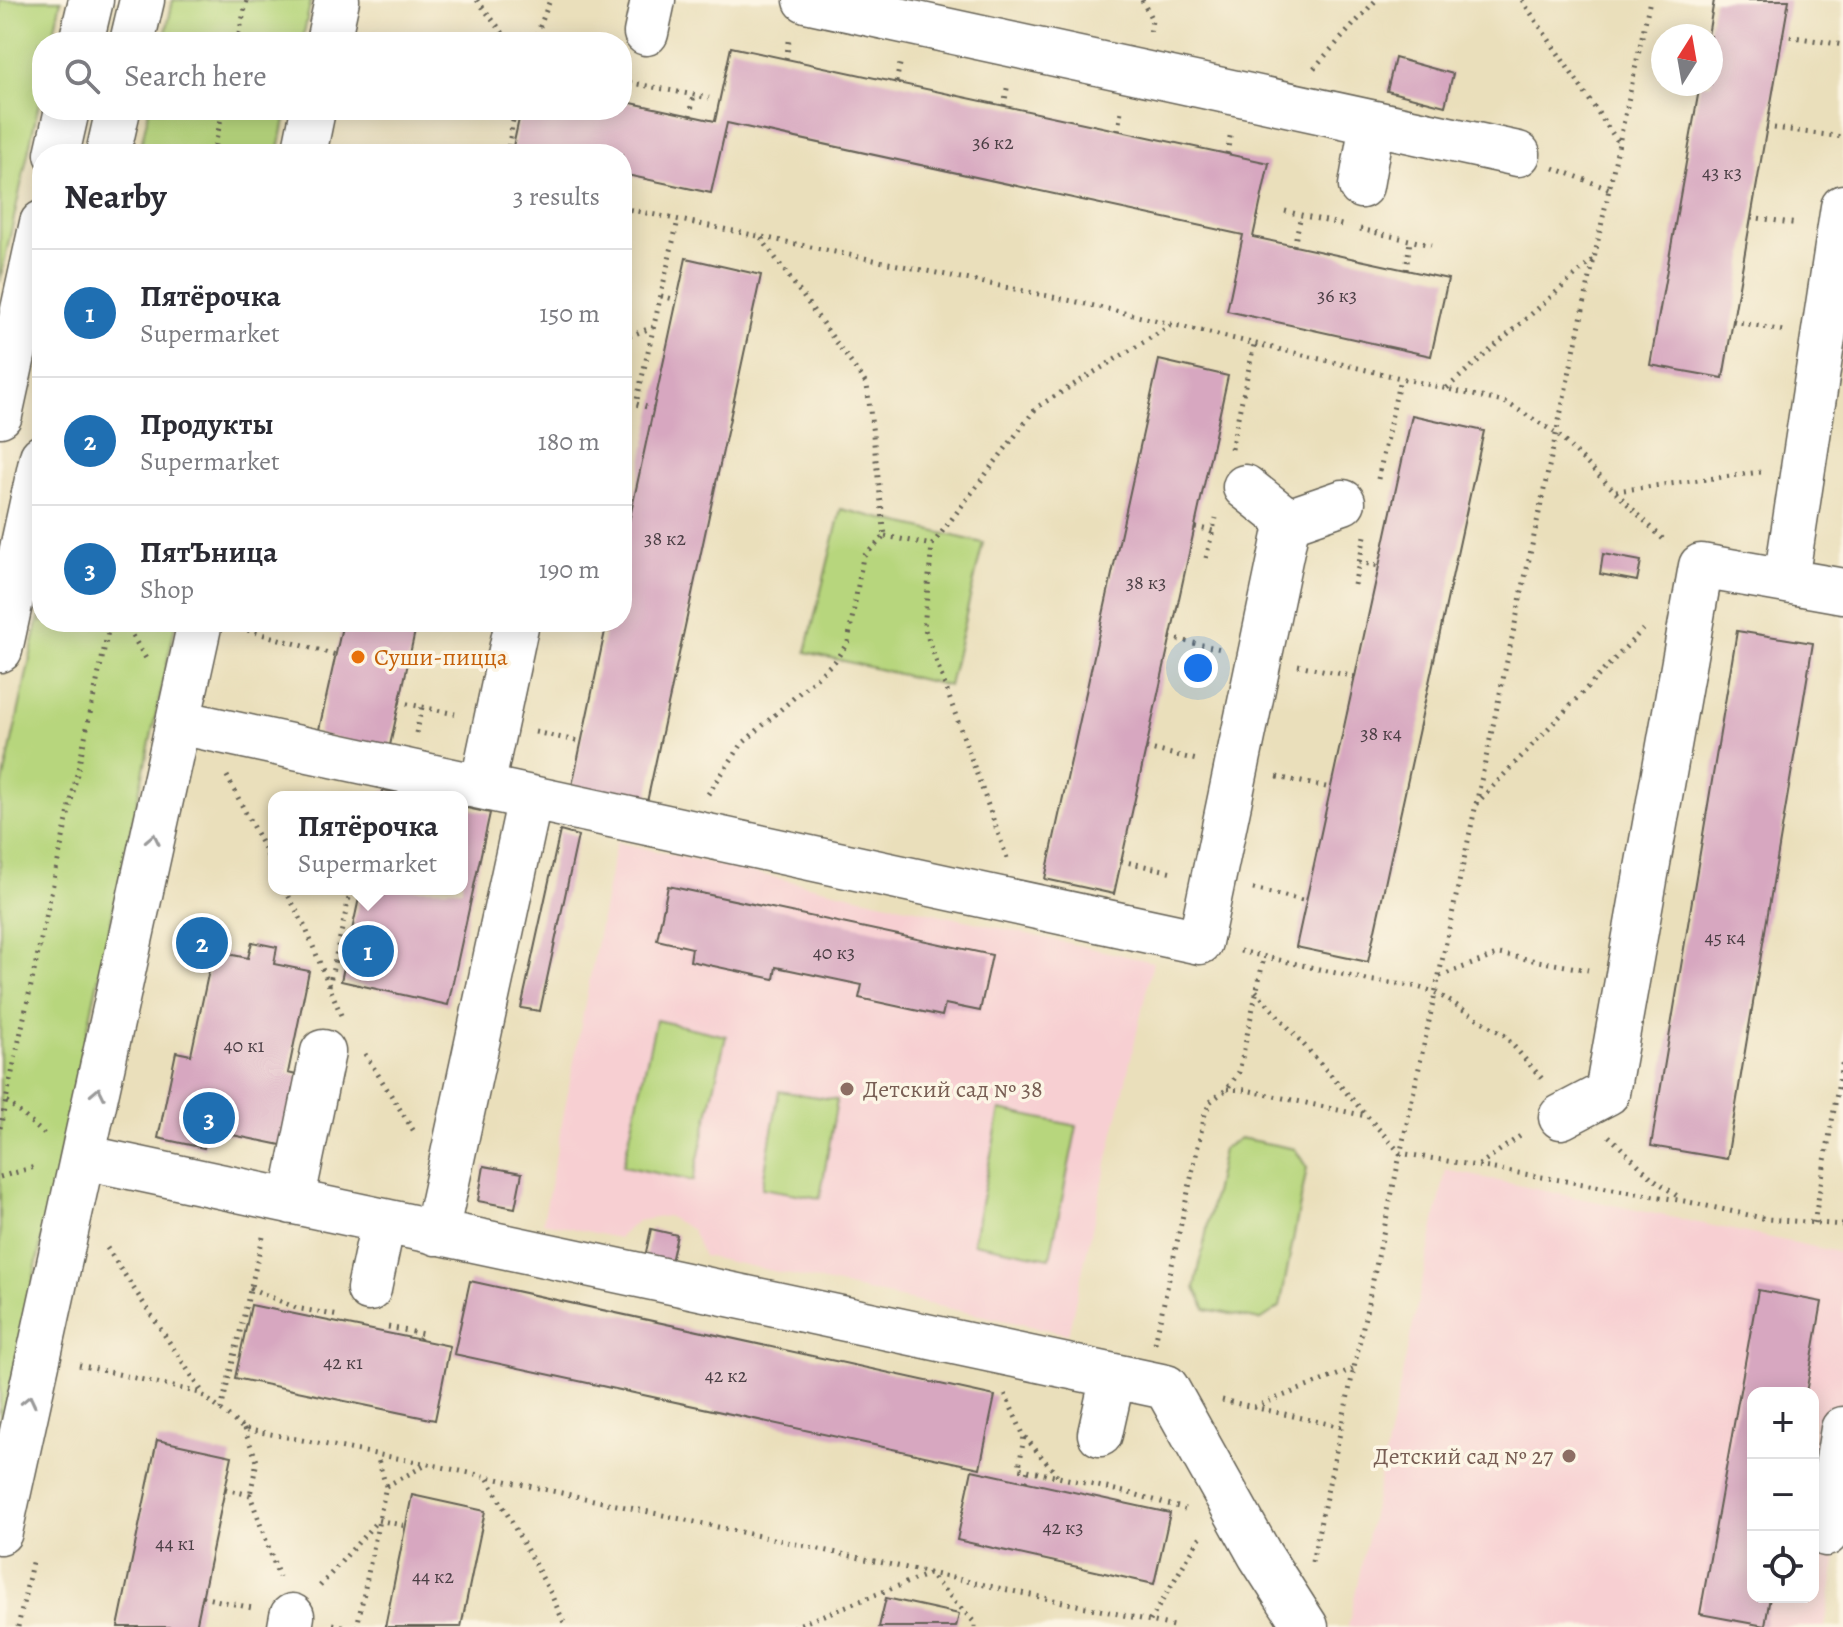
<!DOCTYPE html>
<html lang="en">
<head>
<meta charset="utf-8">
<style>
  :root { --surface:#fff; --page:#f2f2f3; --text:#2b2b33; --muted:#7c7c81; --line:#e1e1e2; --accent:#1f6fb2 }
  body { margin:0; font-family:Alegreya,serif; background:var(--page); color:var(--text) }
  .controls { position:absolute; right:24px; bottom:24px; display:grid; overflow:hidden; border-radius:16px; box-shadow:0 4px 20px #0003 }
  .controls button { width:72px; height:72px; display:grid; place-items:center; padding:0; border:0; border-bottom:2px solid var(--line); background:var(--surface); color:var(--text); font:40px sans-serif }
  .compass { position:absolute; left:1651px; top:24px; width:72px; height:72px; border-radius:50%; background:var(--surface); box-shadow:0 4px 20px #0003; rotate:11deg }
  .you { position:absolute; left:1198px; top:668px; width:28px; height:28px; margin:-20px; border:6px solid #fff; border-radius:50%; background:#1a73e8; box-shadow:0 0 0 12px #1a73e833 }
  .badge { display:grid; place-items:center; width:52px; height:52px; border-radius:50%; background:var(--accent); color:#fff; font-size:26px; font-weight:700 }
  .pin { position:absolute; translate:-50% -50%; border:4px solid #fff; box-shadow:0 2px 8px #0006 }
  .popup { position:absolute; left:268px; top:791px; width:200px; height:104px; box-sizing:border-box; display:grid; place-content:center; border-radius:16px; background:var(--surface); filter:drop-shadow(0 2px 6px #0005); font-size:26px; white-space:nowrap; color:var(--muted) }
  .popup b { font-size:30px; color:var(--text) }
  .popup::after { content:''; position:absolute; left:50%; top:100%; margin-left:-16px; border:16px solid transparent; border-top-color:var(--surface) }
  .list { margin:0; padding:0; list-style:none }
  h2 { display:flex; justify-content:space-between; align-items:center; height:104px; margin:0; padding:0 32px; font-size:34px }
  h2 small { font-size:26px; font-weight:400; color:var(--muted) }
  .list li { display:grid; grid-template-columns:52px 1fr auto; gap:24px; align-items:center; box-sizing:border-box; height:128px; padding:0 32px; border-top:2px solid var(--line) }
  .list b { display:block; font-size:30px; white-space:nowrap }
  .list p { margin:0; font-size:26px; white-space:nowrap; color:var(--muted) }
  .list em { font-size:26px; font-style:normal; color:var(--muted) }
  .icon { flex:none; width:44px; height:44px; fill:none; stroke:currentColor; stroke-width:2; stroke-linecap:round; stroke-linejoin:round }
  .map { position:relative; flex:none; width:1843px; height:1627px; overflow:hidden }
  .search { position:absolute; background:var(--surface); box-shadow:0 4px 20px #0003; left:32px; top:32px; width:600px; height:88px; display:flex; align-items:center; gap:20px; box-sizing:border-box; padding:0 28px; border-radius:32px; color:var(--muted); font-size:30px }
  .panel { position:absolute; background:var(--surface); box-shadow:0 4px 20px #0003; left:32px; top:144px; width:600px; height:488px; border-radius:32px }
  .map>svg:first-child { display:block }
  .built { fill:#f7cfd2; fill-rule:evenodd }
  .green { fill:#b7d67d; stroke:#6a794c; stroke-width:2 }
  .building { fill:#d7a7c0 }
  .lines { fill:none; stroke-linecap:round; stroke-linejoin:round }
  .minor-casing { stroke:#646054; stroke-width:47 }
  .path { stroke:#646054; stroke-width:5; stroke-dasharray:2 6; stroke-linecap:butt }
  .minor { stroke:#fff; stroke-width:44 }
  .oneway { stroke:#999 }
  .food-dot { fill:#e8710a; stroke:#fcf5e5; stroke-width:3 }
  .education-dot { fill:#8d6e63; stroke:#fcf5e5; stroke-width:3 }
  .labels { text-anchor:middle; stroke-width:7; stroke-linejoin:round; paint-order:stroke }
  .number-label { font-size:20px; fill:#4b3f45 }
  .food-label { font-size:24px; fill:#c56008; stroke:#fcf5e5; text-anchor:start }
  .education-label { font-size:24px; fill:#785e54; stroke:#fcf5e5; text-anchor:start }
</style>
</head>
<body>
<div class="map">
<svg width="1843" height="1627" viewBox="0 0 1843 1627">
  <rect width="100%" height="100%" fill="#fcf5e5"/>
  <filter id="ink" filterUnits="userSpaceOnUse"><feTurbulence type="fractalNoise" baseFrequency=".0125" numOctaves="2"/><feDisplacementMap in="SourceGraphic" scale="16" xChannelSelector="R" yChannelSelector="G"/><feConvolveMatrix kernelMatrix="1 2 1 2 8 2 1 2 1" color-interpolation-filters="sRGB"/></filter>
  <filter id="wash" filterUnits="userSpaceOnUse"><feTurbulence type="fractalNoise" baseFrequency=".006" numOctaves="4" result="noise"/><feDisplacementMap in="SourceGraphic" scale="32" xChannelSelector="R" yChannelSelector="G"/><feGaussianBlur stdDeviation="1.8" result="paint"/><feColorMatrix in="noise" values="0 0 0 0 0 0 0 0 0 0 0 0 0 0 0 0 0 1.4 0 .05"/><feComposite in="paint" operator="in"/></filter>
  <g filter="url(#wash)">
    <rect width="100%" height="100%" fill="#eadfbb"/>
    <path class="built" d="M 616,842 L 1153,962 L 1068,1334 L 703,1256 L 692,1230 L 667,1216 L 637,1221 L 618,1238 L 543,1222 Z
      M 1446,1170 L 1843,1253 L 1843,1518 L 1825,1627 L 1348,1627 ZM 1753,1393 L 1813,1393 L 1813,1597 L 1753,1597 Z"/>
    <path class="green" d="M 0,0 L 61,0 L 52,42 L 42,42 L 42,89 L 0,282 Z
      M 173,0 L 311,0 L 302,42 L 164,42 Z
      M 149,110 L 287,110 L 278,154 L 139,154 Z
      M 841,509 L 983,543 L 949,686 L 806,652 Z
      M 41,608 L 42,622 L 176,622 L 0,1432 L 0,797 Z
      M 656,1020 L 726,1036 L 693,1181 L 623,1166 Z
      M 779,1091 L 837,1100 L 820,1198 L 762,1188 Z
      M 1000,1110 L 1077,1126 L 1050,1258 L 973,1243 Z
      M 1240,1138 L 1295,1149 L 1307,1168 L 1280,1307 L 1260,1320 L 1206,1309 L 1195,1288 L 1223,1149 Z"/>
    <g id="blocks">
      <path class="building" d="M 1714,0 L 1789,0 L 1723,378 L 1650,365 L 1700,84 L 1711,84 L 1711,36 L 1708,36 Z
        M 731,47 L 1269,163 L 1253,237 L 1448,279 L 1431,356 L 1227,311 L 1243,235 L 727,123 L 711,193 L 622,174 L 622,154 L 528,154 L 512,151 L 521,110 L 622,110 L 622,101 L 715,121 Z
        M 1395,58 L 1453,74 L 1445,106 L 1387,91 Z
        M 686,258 L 761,275 L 647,802 L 572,786 L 607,622 L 622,622 L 622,554 Z
        M 1159,360 L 1228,376 L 1114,894 L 1045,879 Z
        M 1412,415 L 1484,431 L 1368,962 L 1296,947 Z
        M 1603,554 L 1641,561 L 1637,581 L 1600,574 Z
        M 343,622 L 417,622 L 389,750 L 318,734 Z
        M 1737,631 L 1813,643 L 1727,1159 L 1651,1146 Z
        M 383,790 L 411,796 L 411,797 L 381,797 Z
        M 462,807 L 490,813 L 448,1005 L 341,981 L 361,889 L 462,889 Z
        M 560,831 L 578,836 L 540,1011 L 521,1008 Z
        M 668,886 L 992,955 L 980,1011 L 945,1004 L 942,1016 L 859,998 L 862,985 L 776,967 L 774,979 L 690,961 L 692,948 L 657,940 Z
        M 252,942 L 277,947 L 274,964 L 309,971 L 288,1073 L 300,1076 L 286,1146 L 208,1130 L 204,1148 L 158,1138 L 176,1052 L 191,1055 L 213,951 L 248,958 Z
        M 484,1166 L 522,1173 L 515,1208 L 478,1201 Z
        M 651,1229 L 677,1235 L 671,1262 L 645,1257 Z
        M 470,1281 L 995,1396 L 980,1468 L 454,1354 Z
        M 1758,1290 L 1822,1302 L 1806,1393 L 1753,1393 L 1753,1597 L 1770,1597 L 1765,1626 L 1700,1614 Z
        M 251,1305 L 450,1346 L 435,1420 L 235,1378 Z
        M 157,1440 L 232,1456 L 196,1627 L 118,1627 Z
        M 972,1470 L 1170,1513 L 1154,1584 L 957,1540 Z
        M 412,1495 L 485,1511 L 461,1627 L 385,1627 Z
        M 886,1598 L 959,1614 L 956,1627 L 879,1627 Z"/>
    </g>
  </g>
  <g filter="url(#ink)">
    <use href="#blocks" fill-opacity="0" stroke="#646054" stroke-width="2"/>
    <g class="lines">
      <defs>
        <path id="minor" d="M 806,0 L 1518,154
          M 646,33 L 653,0
          M 81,42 L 91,0
          M 132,42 L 142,0
          M 328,42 L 337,0
          M 57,154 L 67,110
          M 108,154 L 118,110
          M 304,154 L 313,110
          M 1361,186 L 1372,123
          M 0,415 L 42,223
          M 1245,487 L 1288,521
          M 1288,521 L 1343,502
          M 1786,580 L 1843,207
          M 0,650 L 42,457
          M 179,722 L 1200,942 L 1288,521
          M 482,787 L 517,622
          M 1561,1117 L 1607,1093 L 1701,566 L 1843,591
          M 83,1157 L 1166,1387 L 1260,1555 L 1306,1627
          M 292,1202 L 323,1052
          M 436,1233 L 530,798
          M 369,1289 L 383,1222
          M 1100,1434 L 1113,1376
          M 0,1532 L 200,622
          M 1826,1534 L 1843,1429
          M 290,1627 L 292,1616"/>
      </defs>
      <use href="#minor" class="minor-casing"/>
      <path class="path" d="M 477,0 L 510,42
        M 1142,0 L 1152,20 L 1150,34
        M 1522,0 L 1618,142
        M 1782,35 L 1843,45
        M 237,42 L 247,0
        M 534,42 L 550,0
        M 786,59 L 790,36
        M 1314,68 L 1376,0
        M 622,81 L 709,98
        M 896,82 L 901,60
        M 1004,106 L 1008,83
        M 690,116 L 694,95
        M 1766,127 L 1843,137
        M 1118,130 L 1121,111
        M 346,148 L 372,154
        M 213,154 L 223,110
        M 507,154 L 515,110
        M 1227,154 L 1231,131
        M 1554,168 L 1609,189
        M 622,208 L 1082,303 L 1507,403 L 1556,433 L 1667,543
        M 1285,211 L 1342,225
        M 1751,217 L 1798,224
        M 1360,229 L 1431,245
        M 1294,246 L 1301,215
        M 1406,270 L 1410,241
        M 661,296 L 677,300
        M 1733,321 L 1783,331
        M 622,339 L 653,327
        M 1447,388 L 1593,260
        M 654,409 L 636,404 L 678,220
        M 1231,449 L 1254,345
        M 1378,479 L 1400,378
        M 1616,491 L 1761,472
        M 622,519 L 629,521
        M 1195,527 L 1213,531
        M 885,536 L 932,545
        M 1206,558 L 1216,518
        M 1359,562 L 1379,566
        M 1354,585 L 1365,536
        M 124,622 L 148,662
        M 583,622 L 606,627
        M 240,628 L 336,655
        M 1170,638 L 1221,649
        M 1298,665 L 1356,677
        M 399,702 L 455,714
        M 535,732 L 581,742
        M 416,733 L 422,707
        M 1146,748 L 1197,760
        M 227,776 L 274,868
        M 1277,777 L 1331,788
        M 708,794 L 742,744 L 835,661 L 848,642 L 863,557 L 885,536 L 867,385 L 761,238
        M 1476,804 L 1646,626
        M 1007,858 L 924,627 L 932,545 L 1037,407 L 1170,326
        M 1121,861 L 1173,872
        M 285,889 L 306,929 L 341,1015
        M 1253,889 L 1307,901
        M 1240,951 L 1367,980 L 1413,986 L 1435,992 L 1504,1035 L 1544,1081
        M 1440,976 L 1499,954 L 1588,970
        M 329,986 L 351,889
        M 1256,991 L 1400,1153 L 1684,1201 L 1767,1219 L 1843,1225
        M 365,1054 L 415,1133
        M 1227,1089 L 1246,1090 L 1366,1116
        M 7,1101 L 44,1134
        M 0,1128 L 110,622
        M 1609,1136 L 1651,1177 L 1680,1198
        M 1479,1165 L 1523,1134
        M 0,1177 L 38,1166
        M 1814,1223 L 1843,1059
        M 107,1248 L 203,1393
        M 250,1288 L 296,1308 L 339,1316
        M 388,1327 L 423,1334 L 419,1340
        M 1155,1343 L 1205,1114 L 1210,1102 L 1227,1089 L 1239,1072 L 1264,957
        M 79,1365 L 200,1393 L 244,1429 L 428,1464 L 1178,1627
        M 1005,1394 L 1024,1436 L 1019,1468 L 1137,1495 L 1185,1509
        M 1222,1400 L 1342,1427
        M 1254,1407 L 1353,1369
        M 221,1410 L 263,1237
        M 244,1429 L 257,1461 L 250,1495
        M 1025,1437 L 1057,1475
        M 488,1479 L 550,1592 L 566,1627
        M 1025,1481 L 1028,1470
        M 386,1486 L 428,1464
        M 225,1489 L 250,1495 L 279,1577
        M 1312,1562 L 1650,0
        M 320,1586 L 378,1520 L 406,1526
        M 202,1597 L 252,1608
        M 1150,1621 L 1202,1534
        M 333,1624 L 346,1627
        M 18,1627 L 33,1558
        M 357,1627 L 386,1486 L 377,1456
        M 793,1627 L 929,1574 L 975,1623 L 975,1627"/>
      <use href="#minor" class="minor"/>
    </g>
    <defs><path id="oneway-chevron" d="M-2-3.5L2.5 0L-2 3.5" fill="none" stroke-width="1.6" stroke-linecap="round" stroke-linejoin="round" transform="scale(2)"/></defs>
    <g class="oneway">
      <use href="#oneway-chevron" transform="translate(153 839) rotate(-78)"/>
      <use href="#oneway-chevron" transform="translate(98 1093) rotate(-78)"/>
      <use href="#oneway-chevron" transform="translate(29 1401) rotate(-77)"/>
    </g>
  </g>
  <circle class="food-dot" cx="358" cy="657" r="8"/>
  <g class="education-dot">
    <circle cx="847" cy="1089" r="8"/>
    <circle cx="1569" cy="1456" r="8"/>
  </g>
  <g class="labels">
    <g class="number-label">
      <text x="993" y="149">36 к2</text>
      <text x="1722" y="179">43 к3</text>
      <text x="1337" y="302">36 к3</text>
      <text x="665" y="545">38 к2</text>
      <text x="1146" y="589">38 к3</text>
      <text x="1381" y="740">38 к4</text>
      <text x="1725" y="944">45 к4</text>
      <text x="834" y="959">40 к3</text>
      <text x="244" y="1052">40 к1</text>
      <text x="343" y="1369">42 к1</text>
      <text x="726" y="1382">42 к2</text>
      <text x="1063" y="1534">42 к3</text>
      <text x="175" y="1550">44 к1</text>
      <text x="433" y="1583">44 к2</text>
    </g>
    <g class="food-label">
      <text x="374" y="665">Суши-пицца</text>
    </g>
    <g class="education-label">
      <text x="863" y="1097">Детский сад № 38</text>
      <text x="1553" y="1464" text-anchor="end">Детский сад № 27</text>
    </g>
  </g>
</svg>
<div class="controls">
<button>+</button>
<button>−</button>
<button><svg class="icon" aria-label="locate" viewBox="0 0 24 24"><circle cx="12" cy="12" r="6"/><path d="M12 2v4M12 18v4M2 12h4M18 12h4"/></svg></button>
</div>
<svg class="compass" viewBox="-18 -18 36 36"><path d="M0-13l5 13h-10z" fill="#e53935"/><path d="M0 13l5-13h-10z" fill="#7c7c81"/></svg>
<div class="you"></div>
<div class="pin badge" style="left:368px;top:951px">1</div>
<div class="popup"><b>Пятёрочка</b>Supermarket</div>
<div class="pin badge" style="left:202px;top:943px">2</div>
<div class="pin badge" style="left:209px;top:1118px">3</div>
<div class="search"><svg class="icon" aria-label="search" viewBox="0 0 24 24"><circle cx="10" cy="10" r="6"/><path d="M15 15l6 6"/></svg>Search here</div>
<section class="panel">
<h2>Nearby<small>3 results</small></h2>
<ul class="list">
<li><span class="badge">1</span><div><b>Пятёрочка</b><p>Supermarket</p></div><em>150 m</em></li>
<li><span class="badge">2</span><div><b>Продукты</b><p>Supermarket</p></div><em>180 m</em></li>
<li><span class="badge">3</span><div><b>ПятЪница</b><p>Shop</p></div><em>190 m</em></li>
</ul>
</section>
</div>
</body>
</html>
